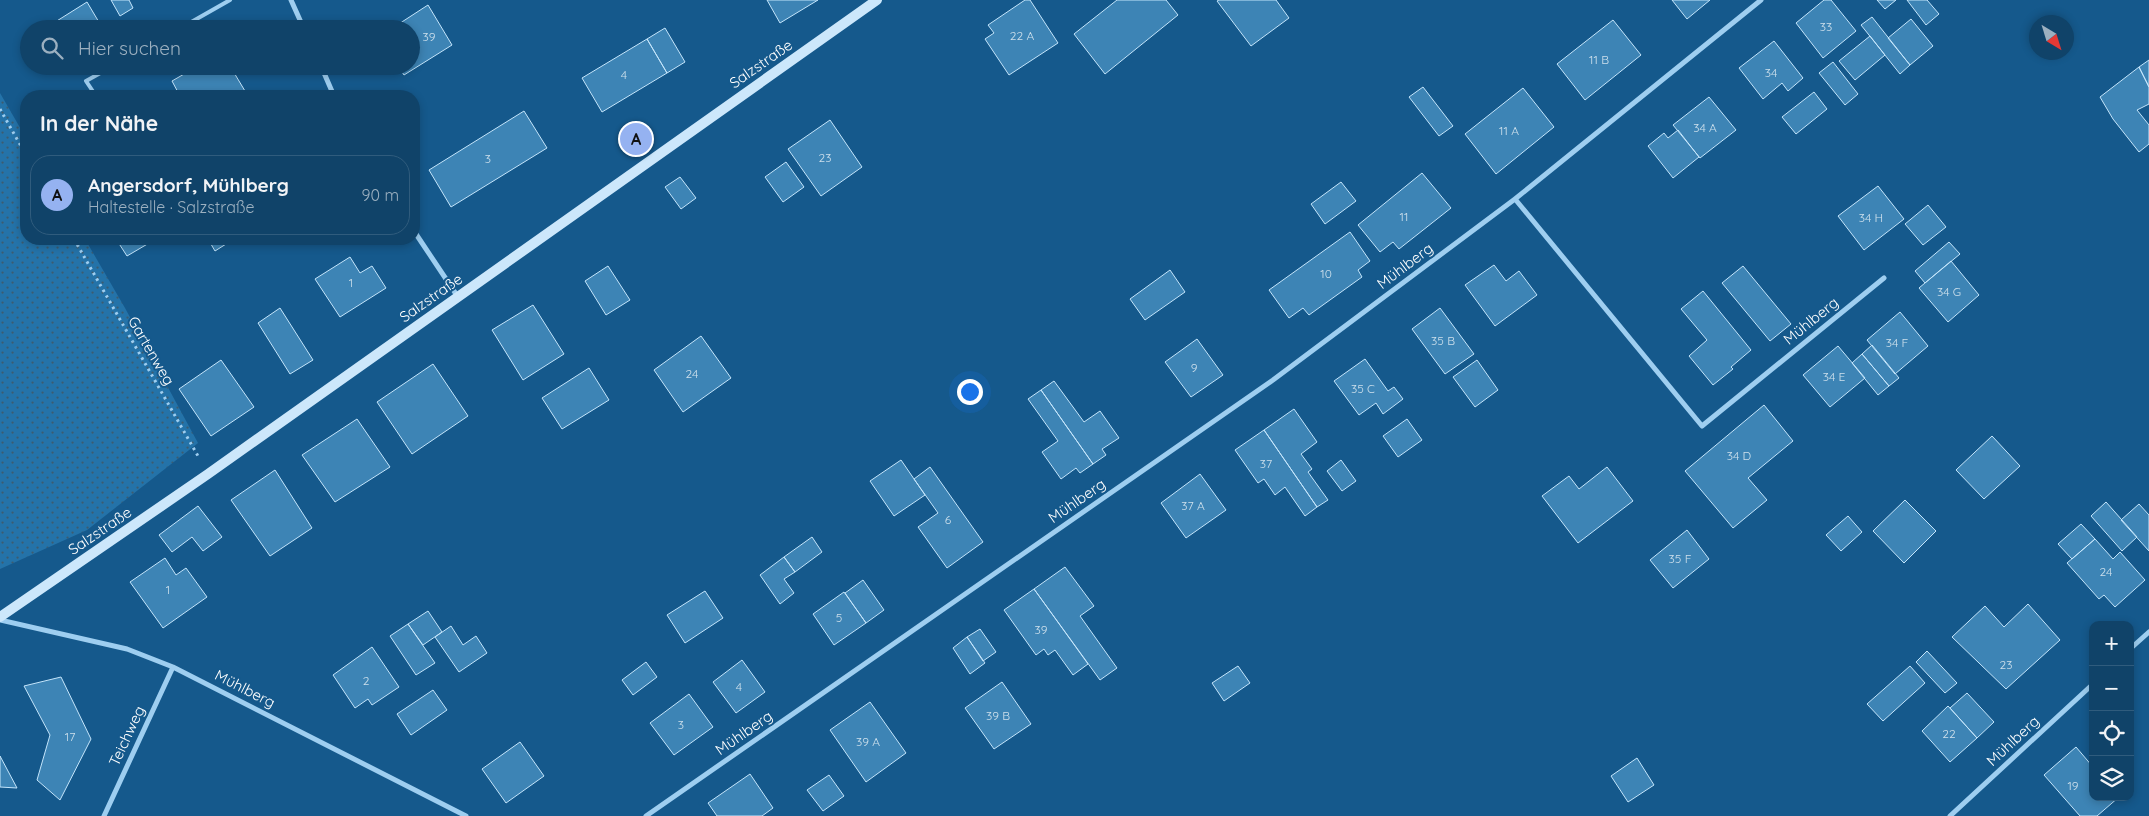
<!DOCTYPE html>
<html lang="de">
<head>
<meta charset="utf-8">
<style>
  :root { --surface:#104369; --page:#194a6f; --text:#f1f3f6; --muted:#9cb0c0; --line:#305c7d; --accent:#95b2f1 }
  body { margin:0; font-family:Quicksand,sans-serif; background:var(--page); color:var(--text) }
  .controls { position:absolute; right:15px; bottom:15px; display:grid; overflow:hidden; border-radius:10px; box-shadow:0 2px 8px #0003 }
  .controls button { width:45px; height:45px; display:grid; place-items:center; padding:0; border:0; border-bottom:1px solid var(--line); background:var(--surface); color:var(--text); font:25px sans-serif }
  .compass { position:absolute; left:2029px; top:15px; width:45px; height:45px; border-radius:50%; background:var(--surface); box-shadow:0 2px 8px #0003; rotate:142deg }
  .you { position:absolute; left:969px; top:391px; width:18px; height:18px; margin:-12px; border:4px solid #fff; border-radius:50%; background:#1a73e8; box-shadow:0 0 0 8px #1a73e833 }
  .badge { display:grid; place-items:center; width:32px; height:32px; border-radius:50%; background:var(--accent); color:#111; font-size:16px; font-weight:700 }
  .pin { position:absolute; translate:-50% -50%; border:2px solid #fff; box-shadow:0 1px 5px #0006 }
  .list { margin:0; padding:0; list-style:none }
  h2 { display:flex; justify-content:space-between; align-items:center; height:65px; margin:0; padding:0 20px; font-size:21px }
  h2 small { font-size:16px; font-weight:400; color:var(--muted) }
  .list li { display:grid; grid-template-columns:32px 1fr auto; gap:15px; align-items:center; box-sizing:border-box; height:80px; margin:0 10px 10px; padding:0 10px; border:1px solid var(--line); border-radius:20px }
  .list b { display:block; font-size:19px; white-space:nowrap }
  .list p { margin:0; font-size:16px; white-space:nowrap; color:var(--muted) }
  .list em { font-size:16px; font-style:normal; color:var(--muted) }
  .icon { flex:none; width:28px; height:28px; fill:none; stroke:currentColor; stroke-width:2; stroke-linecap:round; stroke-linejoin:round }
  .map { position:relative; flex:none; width:2149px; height:816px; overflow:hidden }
  .search { position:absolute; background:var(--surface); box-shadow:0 2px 8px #0003; left:20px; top:20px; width:400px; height:55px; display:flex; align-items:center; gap:12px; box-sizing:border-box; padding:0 18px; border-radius:28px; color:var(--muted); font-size:19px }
  .panel { position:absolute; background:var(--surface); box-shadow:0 2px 8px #0003; left:20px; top:90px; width:400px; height:155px; border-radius:20px }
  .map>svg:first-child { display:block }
  .grass { fill:url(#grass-dots) }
  .building { fill:#3d84b5; stroke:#c4e5fb }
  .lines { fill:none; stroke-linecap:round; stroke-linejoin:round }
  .path { stroke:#9ecef0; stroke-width:3; stroke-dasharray:2.5 4; stroke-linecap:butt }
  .lane { stroke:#9ecef0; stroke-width:4 }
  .street { stroke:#9ecef0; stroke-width:5 }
  .secondary { stroke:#cce7fb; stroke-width:10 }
  .labels { text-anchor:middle; stroke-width:4; stroke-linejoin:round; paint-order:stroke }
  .number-label { font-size:12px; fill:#cee0ec }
  .street-label { font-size:15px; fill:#fff; stroke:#15598c }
</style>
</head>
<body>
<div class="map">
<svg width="2149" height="816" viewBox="0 0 2149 816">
  <defs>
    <pattern id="grass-dots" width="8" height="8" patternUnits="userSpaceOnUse" patternTransform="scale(1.25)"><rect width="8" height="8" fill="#2473a9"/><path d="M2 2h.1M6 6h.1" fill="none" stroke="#3c5c71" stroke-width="1.8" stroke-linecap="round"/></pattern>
  </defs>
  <rect width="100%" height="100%" fill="#15598c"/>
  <path class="grass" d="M 0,93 L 26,138 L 26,239 L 85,239 L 125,308 L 198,443 L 87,530 L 0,569 Z"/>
  <path class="building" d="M 111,0 L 129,0 L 133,8 L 120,16 Z
    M 767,0 L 818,0 L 780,23 Z
    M 1025,0 L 1030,0 L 1058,43 L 1009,75 L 985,39 L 994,33 L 988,25 Z
    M 1117,0 L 1166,0 L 1178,15 L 1105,74 L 1074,34 Z
    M 1219,0 L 1276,0 L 1289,18 L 1251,46 L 1217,1 Z
    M 1672,0 L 1710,0 L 1687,19 Z
    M 1824,0 L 1831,0 L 1856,31 L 1823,58 L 1796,23 Z
    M 1877,0 L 1896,0 L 1885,9 Z
    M 1907,0 L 1927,0 L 1939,14 L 1926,25 Z
    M 87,2 L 103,29 L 44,29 Z
    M 428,5 L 452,45 L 404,75 L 398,66 L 411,66 L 411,29 L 391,29 Z
    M 1872,17 L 1910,65 L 1900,74 L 1861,25 Z
    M 1911,19 L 1933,46 L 1910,65 L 1888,38 Z
    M 1613,20 L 1641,55 L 1585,100 L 1557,64 Z
    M 665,28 L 685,62 L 667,73 L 647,39 Z
    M 1870,36 L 1885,55 L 1855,80 L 1839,61 Z
    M 647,39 L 667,73 L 602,112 L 582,78 Z
    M 1774,41 L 1803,78 L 1788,91 L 1782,83 L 1763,99 L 1739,68 Z
    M 2149,60 L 2149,87 L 2139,67 Z
    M 1833,62 L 1858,94 L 1845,105 L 1819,73 Z
    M 198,66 L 230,66 L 248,96 L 180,96 L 172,81 Z
    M 2139,67 L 2149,87 L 2149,104 L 2137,110 L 2149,125 L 2149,144 L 2139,152 L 2113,119 L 2100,97 Z
    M 1423,87 L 1453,126 L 1439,136 L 1409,97 Z
    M 1523,88 L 1554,127 L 1496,174 L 1465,134 Z
    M 1814,92 L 1827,109 L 1796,134 L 1782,117 Z
    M 1709,97 L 1736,130 L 1700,158 L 1673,125 Z
    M 524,111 L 547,148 L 451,207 L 429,170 Z
    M 830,120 L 862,167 L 821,196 L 788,149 Z
    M 1678,130 L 1699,157 L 1673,178 L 1648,146 L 1664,133 L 1668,138 Z
    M 786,162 L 804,187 L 783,202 L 765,177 Z
    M 1422,173 L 1451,208 L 1399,249 L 1393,242 L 1380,252 L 1358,225 Z
    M 680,177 L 696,198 L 681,209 L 665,187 Z
    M 1341,182 L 1356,201 L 1325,224 L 1311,204 Z
    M 1878,186 L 1904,219 L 1864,250 L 1838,216 Z
    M 1928,205 L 1946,227 L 1923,245 L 1905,224 Z
    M 1350,232 L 1370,261 L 1358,270 L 1362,277 L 1309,315 L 1303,308 L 1289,318 L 1269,290 Z
    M 116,239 L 156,239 L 127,256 Z
    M 208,239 L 234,239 L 215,251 Z
    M 1949,242 L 1960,254 L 1925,283 L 1915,271 Z
    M 350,257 L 360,273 L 372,266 L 386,288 L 340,317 L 315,279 Z
    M 1951,261 L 1979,295 L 1948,322 L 1919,288 Z
    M 1494,265 L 1506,281 L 1519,271 L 1537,295 L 1495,326 L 1465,285 Z
    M 608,266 L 630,300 L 606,315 L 585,281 Z
    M 1743,266 L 1791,324 L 1770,341 L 1722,283 Z
    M 1170,270 L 1185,292 L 1145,320 L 1130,299 Z
    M 1703,291 L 1751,350 L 1731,367 L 1733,369 L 1713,385 L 1689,356 L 1707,340 L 1681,309 Z
    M 533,305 L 564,354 L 523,380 L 492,330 Z
    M 280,308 L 313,360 L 290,374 L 258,323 Z
    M 1440,308 L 1474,354 L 1445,374 L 1412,329 Z
    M 1900,312 L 1928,346 L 1895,374 L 1867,340 Z
    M 701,336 L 731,378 L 683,412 L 654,370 Z
    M 1197,339 L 1223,375 L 1191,397 L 1165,362 Z
    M 1872,345 L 1899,378 L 1889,386 L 1862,354 Z
    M 1838,346 L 1865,378 L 1830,407 L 1803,375 Z
    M 1862,354 L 1889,386 L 1878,395 L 1852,363 Z
    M 1365,359 L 1388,391 L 1394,387 L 1403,399 L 1383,414 L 1376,403 L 1359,415 L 1334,381 Z
    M 221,360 L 254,407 L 211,436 L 179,389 Z
    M 1477,360 L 1498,390 L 1475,407 L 1453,377 Z
    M 433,364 L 468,416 L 412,454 L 377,402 Z
    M 589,368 L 609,400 L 562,429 L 542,398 Z
    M 1054,381 L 1084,422 L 1100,411 L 1119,438 L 1102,449 L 1106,455 L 1093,464 L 1041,390 Z
    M 1041,390 L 1093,464 L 1080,473 L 1076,468 L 1061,479 L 1042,452 L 1058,441 L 1028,399 Z
    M 1764,405 L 1793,441 L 1748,478 L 1767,500 L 1733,528 L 1685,471 Z
    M 1294,409 L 1317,442 L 1301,454 L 1312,469 L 1308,472 L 1328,500 L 1317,507 L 1264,430 Z
    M 357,419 L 390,467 L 335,502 L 302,455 Z
    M 1407,419 L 1422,440 L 1398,457 L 1383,436 Z
    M 1264,430 L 1317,507 L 1305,516 L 1285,487 L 1275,495 L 1264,479 L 1258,483 L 1235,450 Z
    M 1992,436 L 2020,466 L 1984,499 L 1956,470 Z
    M 901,460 L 925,495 L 894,516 L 870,481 Z
    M 1341,460 L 1356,481 L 1342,491 L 1327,471 Z
    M 930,467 L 983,542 L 947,568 L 918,527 L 938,513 L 914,479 Z
    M 1607,467 L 1633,501 L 1578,543 L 1542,496 L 1569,476 L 1579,489 Z
    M 275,470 L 312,528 L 270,556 L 231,500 Z
    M 1200,474 L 1226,510 L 1186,538 L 1161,503 Z
    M 1905,500 L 1936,531 L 1904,563 L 1873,531 Z
    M 2106,502 L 2137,537 L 2122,551 L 2091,516 Z
    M 2139,504 L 2149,515 L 2149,551 L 2121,520 Z
    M 198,506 L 222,537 L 203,551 L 192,537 L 172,552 L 159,535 Z
    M 1848,516 L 1862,532 L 1841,551 L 1826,535 Z
    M 2081,524 L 2095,539 L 2072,559 L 2058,544 Z
    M 1687,530 L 1709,559 L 1673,588 L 1650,560 Z
    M 812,537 L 822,552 L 795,572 L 784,557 Z
    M 2095,539 L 2113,559 L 2120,552 L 2145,580 L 2115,607 L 2104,595 L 2099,599 L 2067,563 Z
    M 784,557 L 795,572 L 784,579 L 794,593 L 780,604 L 760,575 Z
    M 165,558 L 176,575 L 186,568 L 207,597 L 163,628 L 130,582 Z
    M 1065,567 L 1094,606 L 1080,616 L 1117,668 L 1100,680 L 1034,589 Z
    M 863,580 L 884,610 L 866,623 L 845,593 Z
    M 1034,589 L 1088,664 L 1073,675 L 1055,650 L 1048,655 L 1044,649 L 1036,655 L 1004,610 Z
    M 705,591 L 723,618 L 685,643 L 667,615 Z
    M 844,592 L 866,623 L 834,645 L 813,614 Z
    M 2028,604 L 2060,640 L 2006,689 L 1952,637 L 1985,606 L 2004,627 Z
    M 428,611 L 442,632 L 423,645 L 408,624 Z
    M 408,624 L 435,663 L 416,675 L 390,636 Z
    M 451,626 L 463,645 L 476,636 L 487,653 L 459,672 L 435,637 Z
    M 980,629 L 996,652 L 983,661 L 967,637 Z
    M 967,637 L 985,663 L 970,674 L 953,648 Z
    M 372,647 L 399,687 L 372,705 L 368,699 L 355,708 L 333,675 Z
    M 1927,651 L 1957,683 L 1945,693 L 1916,662 Z
    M 742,660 L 765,692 L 736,713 L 713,682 Z
    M 646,662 L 657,677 L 633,695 L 622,680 Z
    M 1238,666 L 1250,683 L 1224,701 L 1212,683 Z
    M 1910,666 L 1925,683 L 1883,721 L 1867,704 Z
    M 61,677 L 91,739 L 60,800 L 37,780 L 50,735 L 24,686 Z
    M 1002,682 L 1031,724 L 994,749 L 965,708 Z
    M 433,690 L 447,710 L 411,735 L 397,714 Z
    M 1967,693 L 1994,722 L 1977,738 L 1950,708 Z
    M 689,694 L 713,727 L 674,755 L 650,723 Z
    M 870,702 L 906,753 L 866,782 L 830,730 Z
    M 1948,706 L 1977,738 L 1950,762 L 1922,731 Z
    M 520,742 L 544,776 L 506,803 L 482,769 Z
    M 2076,747 L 2093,767 L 2093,797 L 2119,797 L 2097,816 L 2080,816 L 2044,775 Z
    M 0,756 L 17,788 L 0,787 Z
    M 1637,758 L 1654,785 L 1628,802 L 1611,776 Z
    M 750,774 L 773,808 L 762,816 L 717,816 L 708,803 Z
    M 829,775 L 844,796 L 823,811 L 807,790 Z"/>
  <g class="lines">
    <path class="path" d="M 0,109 L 26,155
      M 74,239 L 198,456"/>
    <path class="lane" d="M 179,29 L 230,0
      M 96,96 L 86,81 L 113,66"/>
    <path class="street" d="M 291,0 L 304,29
      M 321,66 L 334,96
      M 1515,199 L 1702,426 L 1884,278
      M 414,231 L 458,297
      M 0,620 L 127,649 L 173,667 L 466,816
      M 2130,649 L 2149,632
      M 104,816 L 173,667
      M 646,816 L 1273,380 L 1515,199 L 1761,0
      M 1950,816 L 2093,684"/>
    <path class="secondary" d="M 0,617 L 208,474 L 877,0"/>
  </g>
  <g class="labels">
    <g class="number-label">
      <text x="1826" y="31">33</text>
      <text x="1022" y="40">22 A</text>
      <text x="429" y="41">39</text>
      <text x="1599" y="64">11 B</text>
      <text x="1771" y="77">34</text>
      <text x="624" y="79">4</text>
      <text x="1705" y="132">34 A</text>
      <text x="1509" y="135">11 A</text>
      <text x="825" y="162">23</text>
      <text x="488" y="163">3</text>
      <text x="1404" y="221">11</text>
      <text x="1871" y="222">34 H</text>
      <text x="1326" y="278">10</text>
      <text x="351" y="287">1</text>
      <text x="1949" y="296">34 G</text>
      <text x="1443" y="345">35 B</text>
      <text x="1897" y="347">34 F</text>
      <text x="1194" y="372">9</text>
      <text x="692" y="378">24</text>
      <text x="1834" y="381">34 E</text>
      <text x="1363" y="393">35 C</text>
      <text x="1739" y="460">34 D</text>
      <text x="1266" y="468">37</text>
      <text x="1193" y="510">37 A</text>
      <text x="948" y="524">6</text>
      <text x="1680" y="563">35 F</text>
      <text x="2106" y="576">24</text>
      <text x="168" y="594">1</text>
      <text x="839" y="622">5</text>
      <text x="1041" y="634">39</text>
      <text x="2006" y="669">23</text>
      <text x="366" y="685">2</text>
      <text x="739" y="691">4</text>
      <text x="998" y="720">39 B</text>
      <text x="681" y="729">3</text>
      <text x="1949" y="738">22</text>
      <text x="70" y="741">17</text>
      <text x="868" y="746">39 A</text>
      <text x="2073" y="790">19</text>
    </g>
    <g class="street-label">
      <text transform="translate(761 64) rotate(-35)" y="5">Salzstraße</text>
      <text transform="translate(1405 266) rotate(-37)" y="5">Mühlberg</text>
      <text transform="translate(431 298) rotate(-35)" y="5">Salzstraße</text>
      <text transform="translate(1811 321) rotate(-39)" y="5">Mühlberg</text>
      <text transform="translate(151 351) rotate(60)" y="5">Gartenweg</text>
      <text transform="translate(1077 501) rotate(-35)" y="5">Mühlberg</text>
      <text transform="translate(100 531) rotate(-34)" y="5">Salzstraße</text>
      <text transform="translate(245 689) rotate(27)" y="5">Mühlberg</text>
      <text transform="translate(744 733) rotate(-35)" y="5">Mühlberg</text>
      <text transform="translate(127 736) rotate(-65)" y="5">Teichweg</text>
      <text transform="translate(2013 741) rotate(-43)" y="5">Mühlberg</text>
    </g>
  </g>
</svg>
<div class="controls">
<button>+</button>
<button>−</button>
<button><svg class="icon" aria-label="locate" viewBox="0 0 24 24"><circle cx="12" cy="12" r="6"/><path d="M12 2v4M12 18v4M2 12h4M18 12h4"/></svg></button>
<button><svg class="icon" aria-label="layers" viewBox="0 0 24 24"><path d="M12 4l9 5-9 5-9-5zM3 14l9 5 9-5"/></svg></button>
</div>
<svg class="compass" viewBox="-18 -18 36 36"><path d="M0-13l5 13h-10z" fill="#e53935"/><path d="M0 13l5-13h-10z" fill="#9cb0c0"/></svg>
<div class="you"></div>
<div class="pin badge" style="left:636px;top:139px">A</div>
<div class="search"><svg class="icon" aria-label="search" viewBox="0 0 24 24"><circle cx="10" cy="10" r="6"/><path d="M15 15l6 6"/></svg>Hier suchen</div>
<section class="panel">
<h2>In der Nähe<small></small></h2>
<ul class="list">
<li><span class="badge">A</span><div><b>Angersdorf, Mühlberg</b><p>Haltestelle · Salzstraße</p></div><em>90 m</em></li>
</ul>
</section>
</div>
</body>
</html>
